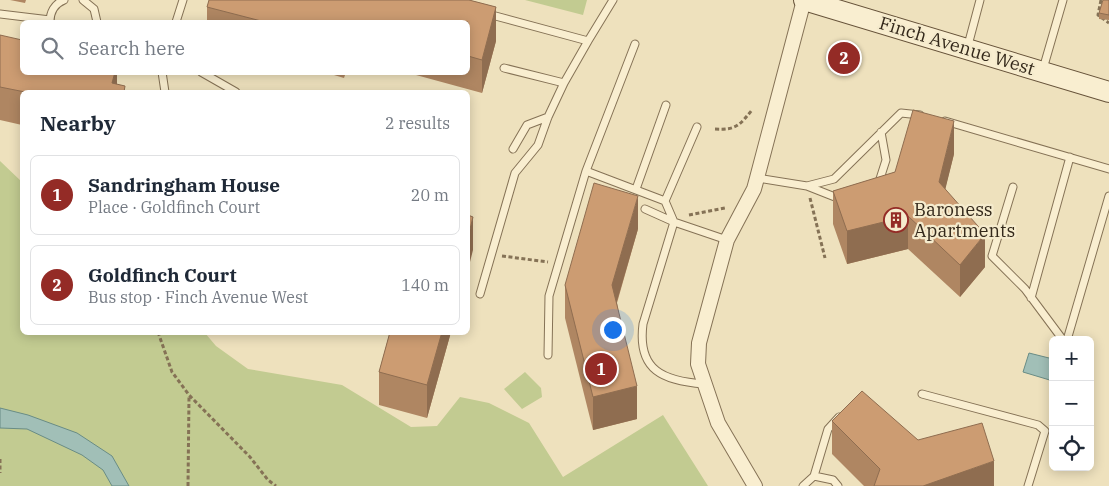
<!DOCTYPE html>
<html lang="en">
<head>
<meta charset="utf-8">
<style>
  :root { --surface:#fff; --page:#f2f2f3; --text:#1f2937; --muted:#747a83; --line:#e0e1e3; --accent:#942b26 }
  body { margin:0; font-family:"IBM Plex Serif",serif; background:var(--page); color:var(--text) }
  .controls { position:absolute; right:15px; bottom:15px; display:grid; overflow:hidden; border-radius:8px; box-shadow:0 2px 12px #0003 }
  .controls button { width:45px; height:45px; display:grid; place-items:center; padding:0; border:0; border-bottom:1px solid var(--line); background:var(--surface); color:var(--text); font:25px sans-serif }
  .you { position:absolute; left:612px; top:329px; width:18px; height:18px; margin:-12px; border:4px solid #fff; border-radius:50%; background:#1a73e8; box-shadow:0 0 0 8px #1a73e833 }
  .badge { display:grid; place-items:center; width:32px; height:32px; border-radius:50%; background:var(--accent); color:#fff; font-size:16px; font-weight:700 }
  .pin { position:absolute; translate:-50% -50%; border:2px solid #fff; box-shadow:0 1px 5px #0006 }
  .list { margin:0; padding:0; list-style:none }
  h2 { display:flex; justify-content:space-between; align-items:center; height:65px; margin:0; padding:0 20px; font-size:21px }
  h2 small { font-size:16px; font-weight:400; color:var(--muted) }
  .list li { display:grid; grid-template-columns:32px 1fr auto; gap:15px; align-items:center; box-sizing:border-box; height:80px; margin:0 10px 10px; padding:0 10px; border:1px solid var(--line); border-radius:8px }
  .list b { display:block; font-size:19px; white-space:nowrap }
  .list p { margin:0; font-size:16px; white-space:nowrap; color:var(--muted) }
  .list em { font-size:16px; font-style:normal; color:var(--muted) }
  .icon { flex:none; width:28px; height:28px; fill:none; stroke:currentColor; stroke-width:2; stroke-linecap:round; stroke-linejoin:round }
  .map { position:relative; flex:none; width:1109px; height:486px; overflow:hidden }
  .search { position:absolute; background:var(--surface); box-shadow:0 2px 12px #0003; left:20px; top:20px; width:450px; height:55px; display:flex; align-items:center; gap:12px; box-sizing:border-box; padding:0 18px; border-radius:8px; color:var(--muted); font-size:19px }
  .panel { position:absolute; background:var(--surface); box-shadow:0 2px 12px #0003; left:20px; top:90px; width:450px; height:245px; border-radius:8px }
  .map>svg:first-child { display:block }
  .green { fill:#c2cb91 }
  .water { fill:#a1bfb7; stroke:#698c85 }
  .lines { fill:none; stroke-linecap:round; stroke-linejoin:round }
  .lane-casing { stroke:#857256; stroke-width:9 }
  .street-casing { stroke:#857256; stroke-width:16 }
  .secondary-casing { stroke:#67533a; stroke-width:22 }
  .path { stroke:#857256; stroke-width:3; stroke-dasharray:4 2.5; stroke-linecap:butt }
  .lane { stroke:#f9eed0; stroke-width:7 }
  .street { stroke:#f9eed0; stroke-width:14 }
  .secondary { stroke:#f9eed0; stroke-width:20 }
  .wall { fill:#af8662 }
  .shaded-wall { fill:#8f6d50 }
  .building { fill:#cc9c72; stroke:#8f6d50 }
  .labels { text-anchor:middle; stroke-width:4.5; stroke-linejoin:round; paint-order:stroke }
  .street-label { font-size:18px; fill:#34291b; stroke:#f5ebcd }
  .poi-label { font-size:18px; fill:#34291b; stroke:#f5ebcd; text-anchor:start }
</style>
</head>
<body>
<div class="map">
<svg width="1109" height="486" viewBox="0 0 1109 486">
  <rect width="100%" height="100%" fill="#eee1bd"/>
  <path class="green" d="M 525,0 L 587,0 L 583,15 Z
    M 0,161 L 22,182 L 22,332 L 205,333 L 216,346 L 248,369 L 342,385 L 411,427 L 437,426 L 460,397 L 489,403 L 529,423 L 563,477 L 663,415 L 708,486 L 0,486 Z
    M 525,372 L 541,388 L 542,397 L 522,409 L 504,389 Z"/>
  <path class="water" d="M 1029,353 L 1053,359 L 1053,381 L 1023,372 Z
    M 0,408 L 28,415 L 77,433 L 112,456 L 129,486 L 112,486 L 103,470 L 82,455 L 27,429 L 0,428 Z"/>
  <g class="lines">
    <defs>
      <path id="lane" d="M 83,0 L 94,9 L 97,22
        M 0,14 L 50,20
        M 488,14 L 588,41 L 613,0
        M 50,22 C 50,13 54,4 64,0
        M 176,22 L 183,0
        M 635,44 L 586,171 L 665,201
        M 967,49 L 980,0
        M 504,68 L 564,83 L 588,41
        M 1043,69 L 1063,0
        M 162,72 L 165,92
        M 201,72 L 236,92
        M 945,121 L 1109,169
        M 697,127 L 665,201 L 674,222 L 643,324 C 637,371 664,381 704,384
        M 513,149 L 527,125 L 548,117
        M 757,178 L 807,186 L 834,179 L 901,113 L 920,115
        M 878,185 L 886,160 L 881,132
        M 807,186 L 840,199
        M 1013,187 L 992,256 L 1025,289 L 1063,340
        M 636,189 L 666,105
        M 645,209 L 674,222 L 727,240
        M 480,294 L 515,173 L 538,145 L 548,117 L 564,83
        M 1031,298 L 1070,157
        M 1067,340 L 1109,196
        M 548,355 L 549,296 L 586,171
        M 922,394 L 1038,425 L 1045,431 L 1028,486
        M 814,476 L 833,480 L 838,486
        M 803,486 L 814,476 L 828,429 L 839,417"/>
      <path id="street" d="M 755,486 L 718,423 L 698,364 L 699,343 L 727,240 L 754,189 L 757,178 L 804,0"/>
      <path id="secondary" d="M 804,0 L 1109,92"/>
    </defs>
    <use href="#lane" class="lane-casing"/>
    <use href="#street" class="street-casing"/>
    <use href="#secondary" class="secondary-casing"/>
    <path class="path" d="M 1101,0 L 1098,15 L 1109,23
      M 715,129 C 736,130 739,126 752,110
      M 810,198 L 825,258
      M 689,215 L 725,208
      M 502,256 L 548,262
      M 158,332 L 172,372 L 189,395 L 250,457 L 268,480 L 276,486
      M 0,459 L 0,473
      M 188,486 L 189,396"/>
    <use href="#lane" class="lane"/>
    <use href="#street" class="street"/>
    <use href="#secondary" class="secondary"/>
  </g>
  <path class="wall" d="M 10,0 L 26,0 L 25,3 Z
    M 209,0 L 469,0 L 496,7 L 496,41 L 482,93 L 405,72 L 468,72 L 468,22 L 207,22 L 207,7 Z
    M 1109,0 L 1109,20 L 1099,19 L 1099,13 Z
    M 0,35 L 117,72 L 117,85 L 125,92 L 22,92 L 22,125 L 0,120 Z
    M 324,72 L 346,72 L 344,78 Z
    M 954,154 L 945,189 L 985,267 L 960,297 L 908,249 L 847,264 L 833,224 L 833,191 Z
    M 638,229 L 617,303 L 637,419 L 593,430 L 565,318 L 565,285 Z
    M 390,332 L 451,332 L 427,418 L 379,405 L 379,372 Z
    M 832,421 L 918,440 L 994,486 L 864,486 L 832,454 Z"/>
  <path class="shaded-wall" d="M 496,7 L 496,41 L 482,93 L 482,60 Z
    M 115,72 L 117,72 L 117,92 L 112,83 Z
    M 954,121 L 954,154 L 939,215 L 939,182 Z
    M 638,196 L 638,229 L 612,318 L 612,285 Z
    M 908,216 L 908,249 L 847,264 L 847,231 Z
    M 473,217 L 473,250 L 468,270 L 468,237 Z
    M 985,234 L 985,267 L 960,297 L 960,265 Z
    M 442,332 L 451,332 L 427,418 L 427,385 Z
    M 637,386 L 637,419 L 593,430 L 593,397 Z
    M 994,461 L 994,486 L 923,486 Z"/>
  <path class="building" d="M 209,0 L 469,0 L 496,7 L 482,60 L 468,56 L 468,22 L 265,22 L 207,7 Z
    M 1103,0 L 1109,0 L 1109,15 L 1099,13 Z
    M 0,35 L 22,40 L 22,72 L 115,72 L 112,83 L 125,86 L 124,92 L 25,92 L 0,87 Z
    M 913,110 L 954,121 L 939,182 L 985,234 L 960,265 L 908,216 L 847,231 L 833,191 L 895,172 Z
    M 594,183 L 638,196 L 612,285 L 637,386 L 593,397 L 565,285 Z
    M 468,215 L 473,217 L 468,237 Z
    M 390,332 L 442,332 L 427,385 L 379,372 Z
    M 862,391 L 918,440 L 982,423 L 994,461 L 923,486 L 874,486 L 880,469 L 832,421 Z"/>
  <defs>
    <symbol id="building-ring" viewBox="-11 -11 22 22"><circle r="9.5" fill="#f5ebcd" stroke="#942b26" stroke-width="1.5"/><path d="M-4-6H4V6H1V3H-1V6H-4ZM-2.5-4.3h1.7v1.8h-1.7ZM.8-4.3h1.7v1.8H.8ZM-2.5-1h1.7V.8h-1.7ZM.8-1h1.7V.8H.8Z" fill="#942b26"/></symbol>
  </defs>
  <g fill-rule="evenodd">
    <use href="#building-ring" x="882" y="206" width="28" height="28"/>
  </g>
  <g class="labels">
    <g class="street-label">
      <text transform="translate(957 46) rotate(17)" y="6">Finch Avenue West</text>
    </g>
    <g class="poi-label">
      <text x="914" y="216">Baroness<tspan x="914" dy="21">Apartments</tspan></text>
    </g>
  </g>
</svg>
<div class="controls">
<button>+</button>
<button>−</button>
<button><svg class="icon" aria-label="locate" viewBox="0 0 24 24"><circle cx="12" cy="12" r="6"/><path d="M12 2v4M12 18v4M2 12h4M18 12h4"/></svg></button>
</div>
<div class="you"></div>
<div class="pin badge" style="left:601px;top:369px">1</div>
<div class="pin badge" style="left:844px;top:58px">2</div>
<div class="search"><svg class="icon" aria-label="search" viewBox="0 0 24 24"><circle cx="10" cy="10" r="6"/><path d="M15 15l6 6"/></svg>Search here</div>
<section class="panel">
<h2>Nearby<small>2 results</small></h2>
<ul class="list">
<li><span class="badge">1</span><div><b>Sandringham House</b><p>Place · Goldfinch Court</p></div><em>20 m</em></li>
<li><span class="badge">2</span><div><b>Goldfinch Court</b><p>Bus stop · Finch Avenue West</p></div><em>140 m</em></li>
</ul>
</section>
</div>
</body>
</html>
